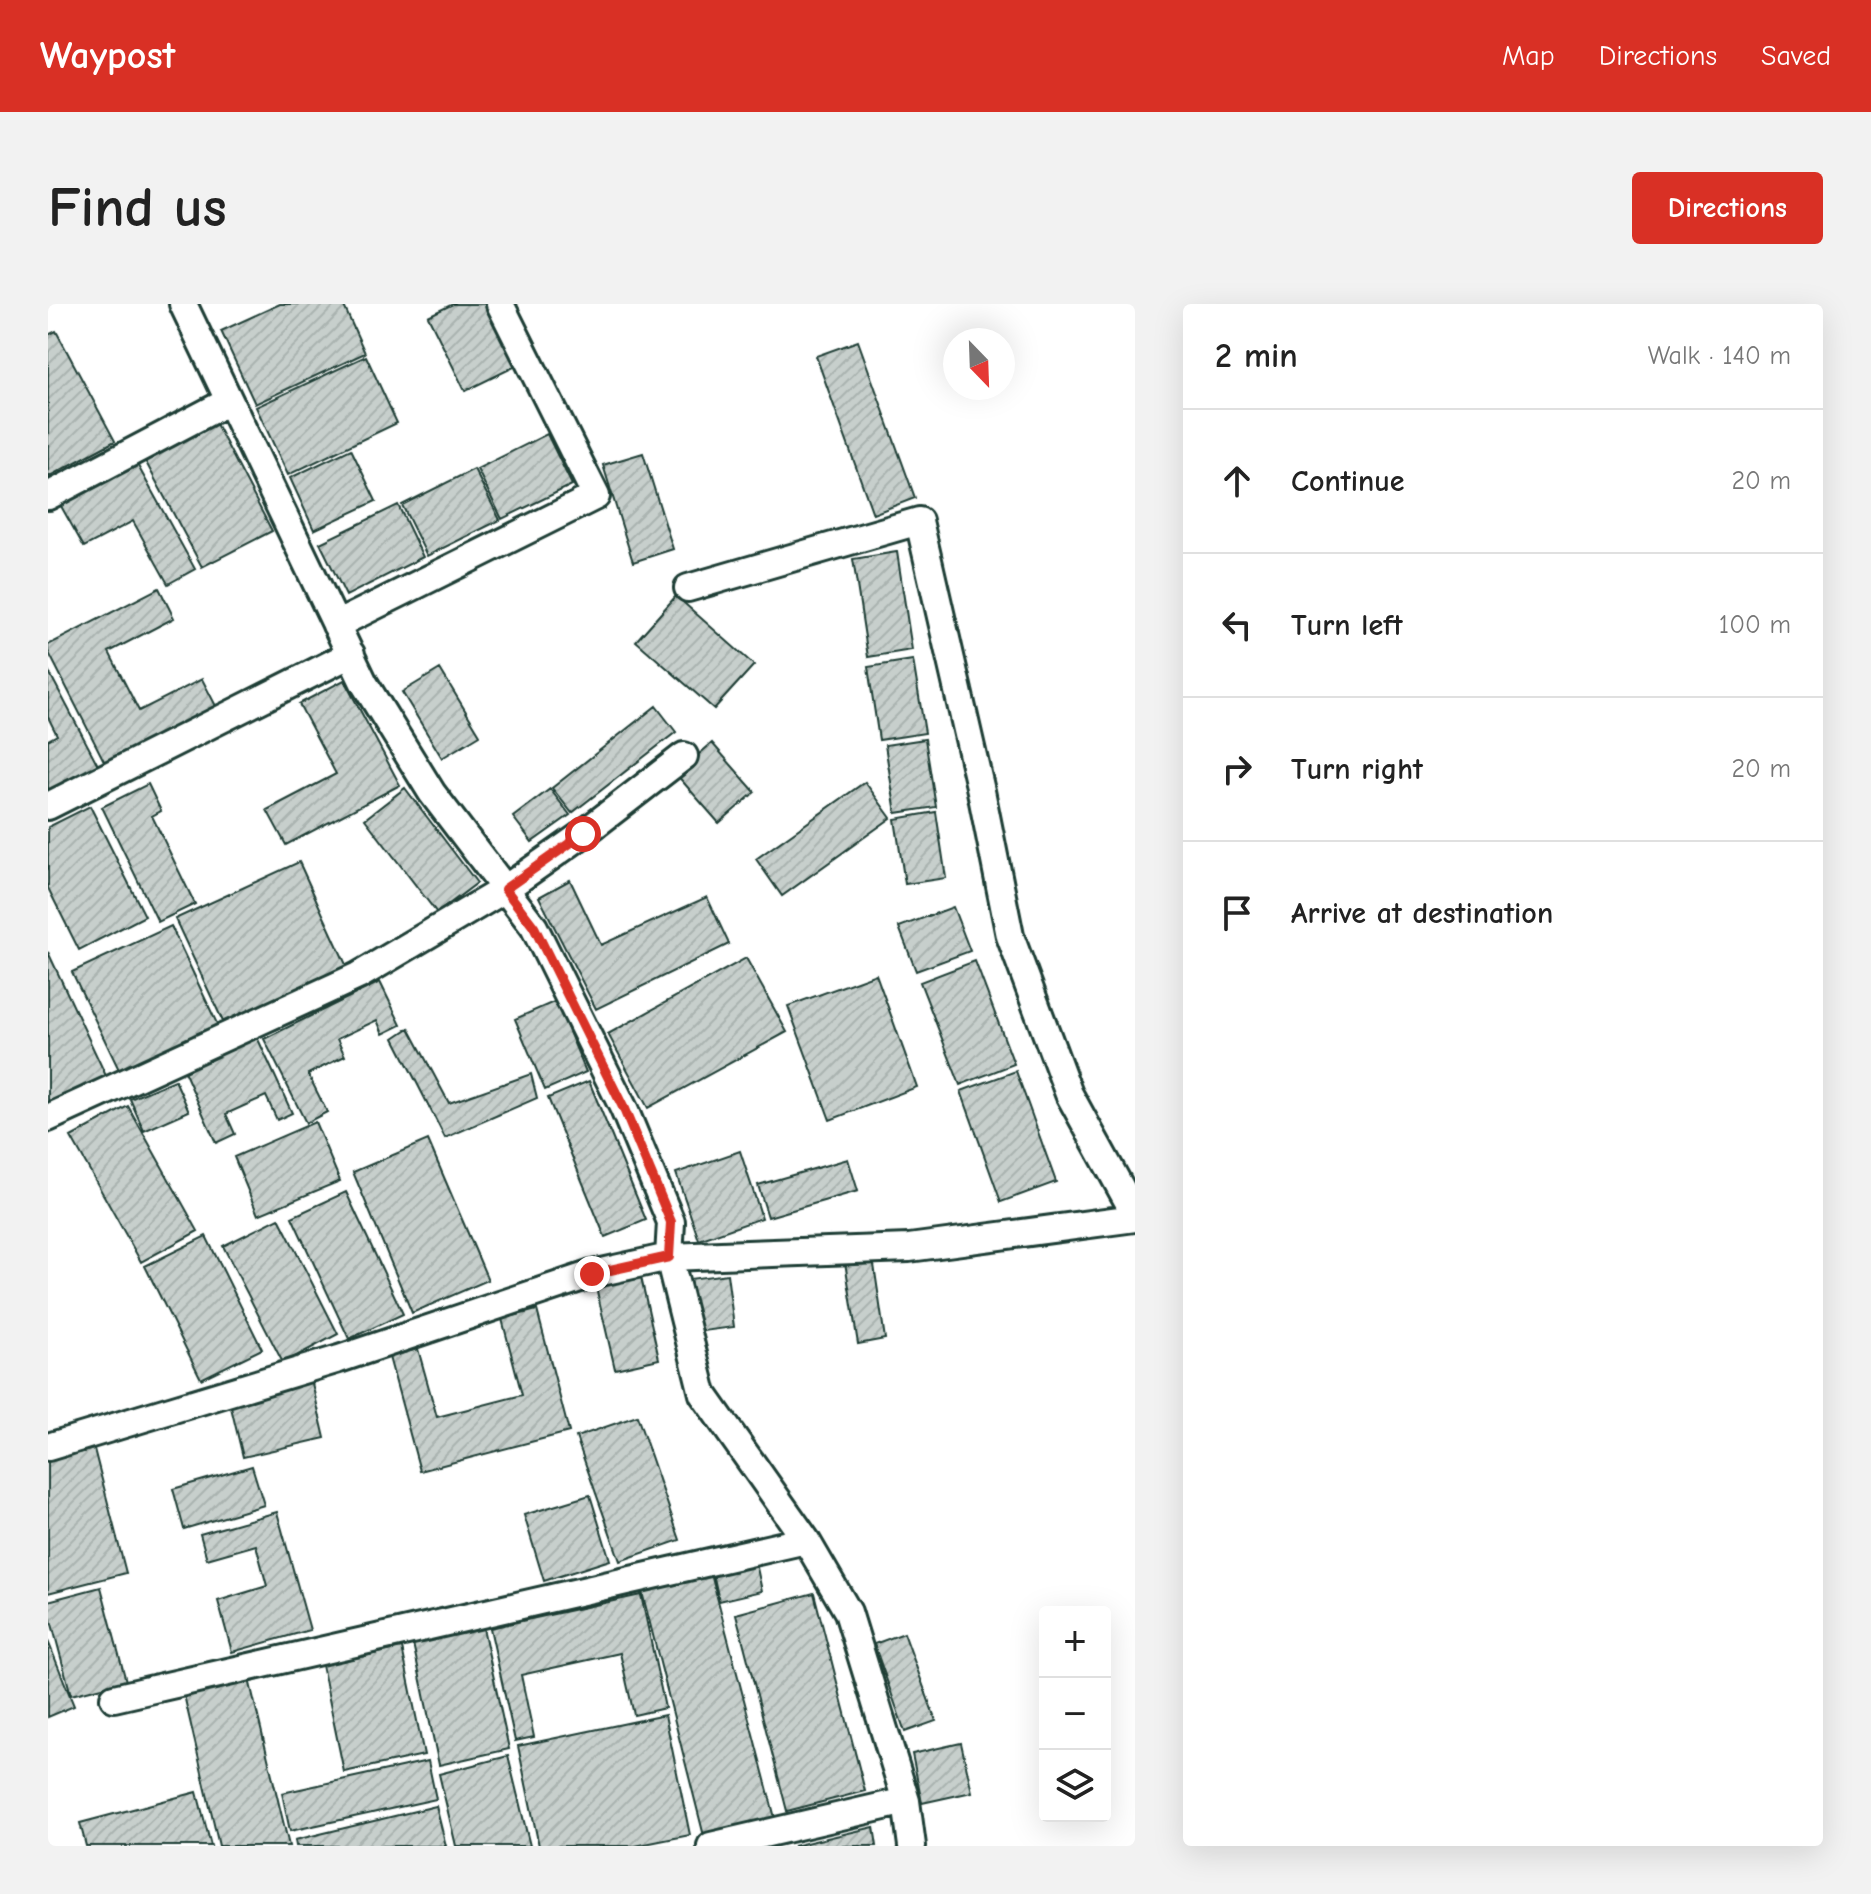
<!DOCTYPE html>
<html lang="en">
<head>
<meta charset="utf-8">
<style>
  :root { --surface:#fff; --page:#f2f2f2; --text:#222; --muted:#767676; --line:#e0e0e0; --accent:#d93025 }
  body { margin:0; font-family:"Comic Neue",sans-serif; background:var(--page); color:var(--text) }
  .controls { position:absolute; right:24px; bottom:24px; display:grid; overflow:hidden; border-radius:8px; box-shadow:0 8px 32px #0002 }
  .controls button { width:72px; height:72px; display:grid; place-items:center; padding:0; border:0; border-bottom:2px solid var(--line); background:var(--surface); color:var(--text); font:40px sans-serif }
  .compass { position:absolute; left:895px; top:24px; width:72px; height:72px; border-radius:50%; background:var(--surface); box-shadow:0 8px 32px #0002; rotate:157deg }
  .stop { position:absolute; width:24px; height:24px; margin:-18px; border:6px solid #d93025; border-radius:50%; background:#fff }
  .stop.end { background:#d93025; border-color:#fff; box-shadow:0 2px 8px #0008 }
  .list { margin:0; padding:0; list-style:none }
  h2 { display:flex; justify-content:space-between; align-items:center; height:104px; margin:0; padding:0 32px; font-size:34px }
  h2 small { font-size:26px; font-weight:400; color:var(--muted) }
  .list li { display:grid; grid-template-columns:52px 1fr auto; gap:24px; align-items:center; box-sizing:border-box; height:144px; padding:0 32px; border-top:2px solid var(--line) }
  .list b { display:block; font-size:30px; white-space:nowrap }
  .list em { font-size:26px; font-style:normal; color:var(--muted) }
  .icon { flex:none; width:44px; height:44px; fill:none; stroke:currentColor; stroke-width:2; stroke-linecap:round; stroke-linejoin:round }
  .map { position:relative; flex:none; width:1087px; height:1542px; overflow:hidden; border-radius:8px }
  header { display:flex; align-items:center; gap:48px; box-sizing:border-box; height:112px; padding:0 40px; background:var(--accent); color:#fff }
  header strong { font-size:38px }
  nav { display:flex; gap:44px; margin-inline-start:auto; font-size:28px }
  .intro { display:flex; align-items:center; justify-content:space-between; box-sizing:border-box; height:192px; padding:0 48px }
  h1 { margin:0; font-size:56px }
  .button { padding:20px 36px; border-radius:8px; background:var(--accent); color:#fff; font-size:28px; font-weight:700 }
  main { display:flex; gap:48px; padding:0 48px }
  aside { flex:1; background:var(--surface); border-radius:8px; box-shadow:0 8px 32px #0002 }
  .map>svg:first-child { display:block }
  .building { fill:url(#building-hatch); stroke:#1f3d34; stroke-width:2 }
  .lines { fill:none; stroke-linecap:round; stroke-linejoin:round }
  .street-casing { stroke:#1f3d34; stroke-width:32 }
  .street { stroke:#fff; stroke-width:26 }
  .route { stroke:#d93025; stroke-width:10 }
</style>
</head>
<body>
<header>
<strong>Waypost</strong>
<nav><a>Map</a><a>Directions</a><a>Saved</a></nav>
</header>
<div class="intro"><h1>Find us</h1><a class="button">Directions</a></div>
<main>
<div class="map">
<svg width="1087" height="1542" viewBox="0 0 1087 1542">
  <defs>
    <pattern id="building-hatch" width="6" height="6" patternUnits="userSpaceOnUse" patternTransform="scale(2)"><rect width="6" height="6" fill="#c7cfcc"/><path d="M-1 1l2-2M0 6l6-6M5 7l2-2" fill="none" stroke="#aab3b0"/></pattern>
  </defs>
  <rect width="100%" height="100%" fill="#fff"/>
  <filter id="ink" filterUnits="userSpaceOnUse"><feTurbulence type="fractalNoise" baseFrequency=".0125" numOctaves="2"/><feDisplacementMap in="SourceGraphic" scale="16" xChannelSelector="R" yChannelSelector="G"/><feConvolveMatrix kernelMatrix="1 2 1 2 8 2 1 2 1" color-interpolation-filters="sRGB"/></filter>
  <g filter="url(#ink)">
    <path class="building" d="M 232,0 L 295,0 L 317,49 L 207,100 L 173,27 Z
      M 405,0 L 437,0 L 468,62 L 417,87 L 380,12 Z
      M 8,27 L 67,137 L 0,173 L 0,31 Z
      M 810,37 L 867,194 L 825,210 L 768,52 Z
      M 318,52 L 349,119 L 240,171 L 208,103 Z
      M 165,114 L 224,227 L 154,263 L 94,151 Z
      M 499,130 L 524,181 L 454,215 L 429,165 Z
      M 303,145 L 328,197 L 266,226 L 242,174 Z
      M 595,149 L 625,245 L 585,258 L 555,161 Z
      M 85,153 L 147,265 L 120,280 L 85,217 L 36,243 L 9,195 Z
      M 426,165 L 452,216 L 379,252 L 354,201 Z
      M 350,201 L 375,253 L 298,292 L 272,239 Z
      M 849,248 L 864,346 L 820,353 L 805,255 Z
      M 111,284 L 126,314 L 61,348 L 91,407 L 154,375 L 168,402 L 57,459 L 0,347 L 0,341 Z
      M 628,292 L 706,361 L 666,405 L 588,337 Z
      M 865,356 L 877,429 L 831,436 L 820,363 Z
      M 392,365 L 432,431 L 394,454 L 354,388 Z
      M 0,366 L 51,463 L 0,490 L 0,436 L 9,431 L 0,413 Z
      M 296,376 L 352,481 L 238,541 L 219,506 L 288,470 L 251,400 Z
      M 608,402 L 628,428 L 524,509 L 504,484 Z
      M 877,435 L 888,503 L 848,509 L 837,441 Z
      M 664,439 L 707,488 L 671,519 L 628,470 Z
      M 817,478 L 843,514 L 734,592 L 708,555 Z
      M 100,480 L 113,507 L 104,512 L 147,600 L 110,618 L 54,503 Z
      M 357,484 L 429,579 L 389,609 L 317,515 Z
      M 502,485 L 522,511 L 484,538 L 465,513 Z
      M 42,502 L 97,612 L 31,646 L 0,584 L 0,523 Z
      M 888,508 L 898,574 L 857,580 L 847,515 Z
      M 251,558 L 300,665 L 177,722 L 127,615 Z
      M 522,576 L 553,641 L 659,593 L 681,640 L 548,705 L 491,593 Z
      M 905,603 L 922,647 L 868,667 L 851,623 Z
      M 123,622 L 172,726 L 74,772 L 24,668 Z
      M 0,648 L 59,774 L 0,801 Z
      M 698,654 L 739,728 L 600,804 L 560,730 Z
      M 927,657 L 966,760 L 912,781 L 872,678 Z
      M 828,670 L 869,783 L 782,816 L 740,702 Z
      M 332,678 L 353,721 L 335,730 L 329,716 L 289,735 L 297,752 L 260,770 L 279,808 L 258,819 L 216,735 Z
      M 508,697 L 538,768 L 497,786 L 467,715 Z
      M 361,724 L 401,799 L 483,770 L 489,794 L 397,834 L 346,734 Z
      M 209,733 L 244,809 L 229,816 L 218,792 L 178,810 L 187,830 L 168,839 L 136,767 Z
      M 968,767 L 1008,878 L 953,898 L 913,787 Z
      M 127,776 L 141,807 L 96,827 L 82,795 Z
      M 541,777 L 598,916 L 557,933 L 500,794 Z
      M 80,802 L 150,927 L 93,958 L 23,833 Z
      M 267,818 L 292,877 L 210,911 L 186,853 Z
      M 380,836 L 440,976 L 364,1009 L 305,868 Z
      M 692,847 L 714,914 L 651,936 L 628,869 Z
      M 800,855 L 810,887 L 720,913 L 710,881 Z
      M 298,888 L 355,1010 L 301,1035 L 244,913 Z
      M 231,914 L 290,1030 L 235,1059 L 175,942 Z
      M 158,932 L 214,1045 L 153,1075 L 97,962 Z
      M 825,954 L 837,1035 L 810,1040 L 797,958 Z
      M 679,970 L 686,1023 L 648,1028 L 641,975 Z
      M 593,973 L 611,1055 L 567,1065 L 548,983 Z
      M 489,1006 L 521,1128 L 372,1167 L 341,1053 L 370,1045 L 389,1113 L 474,1091 L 454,1015 Z
      M 263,1075 L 277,1134 L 195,1153 L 181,1095 Z
      M 589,1112 L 632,1236 L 572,1257 L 528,1133 Z
      M 46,1145 L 78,1269 L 0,1289 L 0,1157 Z
      M 204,1162 L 216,1201 L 136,1225 L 125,1185 Z
      M 542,1191 L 562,1256 L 496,1277 L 476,1211 Z
      M 229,1208 L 262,1326 L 184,1348 L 170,1297 L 219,1282 L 208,1241 L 159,1255 L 152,1230 Z
      M 708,1259 L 714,1287 L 671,1297 L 665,1269 Z
      M 663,1270 L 727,1514 L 656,1532 L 594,1288 Z
      M 53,1283 L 78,1377 L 23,1391 L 0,1305 L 0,1297 Z
      M 766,1289 L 817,1487 L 739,1507 L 688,1310 Z
      M 593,1291 L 617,1404 L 586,1411 L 572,1349 L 473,1371 L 486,1433 L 467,1437 L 442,1324 Z
      M 434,1319 L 461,1445 L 391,1461 L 364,1335 Z
      M 856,1329 L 888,1417 L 857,1428 L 826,1340 Z
      M 0,1337 L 26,1402 L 0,1413 Z
      M 354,1344 L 376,1451 L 296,1468 L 274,1361 Z
      M 201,1375 L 241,1542 L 171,1542 L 136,1391 Z
      M 617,1411 L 642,1531 L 587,1542 L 491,1542 L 470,1442 Z
      M 913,1439 L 924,1488 L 874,1499 L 864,1450 Z
      M 460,1452 L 482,1542 L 408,1542 L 391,1470 Z
      M 380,1457 L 388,1495 L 242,1527 L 234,1489 Z
      M 149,1488 L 163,1542 L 38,1542 L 32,1519 Z
      M 388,1502 L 398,1542 L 248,1542 L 247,1536 Z
      M 826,1523 L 829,1542 L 745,1542 Z"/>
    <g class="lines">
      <defs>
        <path id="street" d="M 135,0 L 316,379 L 384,489 L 486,623 L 576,805 L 623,918 L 621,953 L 655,1090 L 758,1236 L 800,1308 L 858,1497 L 864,1542
          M 0,192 L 181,97
          M 640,284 L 871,217 L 933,487 L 962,632 L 1021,790 L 1087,910
          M 288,321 L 548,192 L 452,0
          M 0,502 L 303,350
          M 0,814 L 310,672 L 457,585 L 535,530 L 636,452
          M 0,1143 L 291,1055 L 544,970 L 621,953 L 861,944 L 1087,914
          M 66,1394 L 758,1236
          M 663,1542 L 858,1497"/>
      </defs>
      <use href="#street" class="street-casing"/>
      <use href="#street" class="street"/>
    </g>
  </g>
  <g class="lines" filter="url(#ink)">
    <path class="route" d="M 535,530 L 457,585 L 486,623 L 576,805 L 623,918 L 621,953 L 544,970"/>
  </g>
</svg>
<div class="controls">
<button>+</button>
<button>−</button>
<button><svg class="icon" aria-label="layers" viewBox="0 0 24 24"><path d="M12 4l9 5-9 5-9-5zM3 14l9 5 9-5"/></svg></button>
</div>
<svg class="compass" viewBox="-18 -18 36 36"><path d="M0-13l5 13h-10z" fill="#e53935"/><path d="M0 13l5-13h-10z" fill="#767676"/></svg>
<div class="stop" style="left:535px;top:530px"></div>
<div class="stop end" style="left:544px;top:970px"></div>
</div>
<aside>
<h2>2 min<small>Walk · 140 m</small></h2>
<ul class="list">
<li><svg class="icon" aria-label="ahead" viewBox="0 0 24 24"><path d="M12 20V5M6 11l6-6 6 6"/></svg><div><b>Continue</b></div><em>20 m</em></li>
<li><svg class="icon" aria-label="left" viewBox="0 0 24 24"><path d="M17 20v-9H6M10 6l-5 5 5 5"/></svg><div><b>Turn left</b></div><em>100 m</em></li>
<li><svg class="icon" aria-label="right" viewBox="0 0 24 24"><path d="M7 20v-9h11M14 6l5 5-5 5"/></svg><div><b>Turn right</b></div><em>20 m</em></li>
<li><svg class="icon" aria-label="arrive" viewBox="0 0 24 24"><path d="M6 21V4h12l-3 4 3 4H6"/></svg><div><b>Arrive at destination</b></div></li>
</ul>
</aside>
</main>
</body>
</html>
